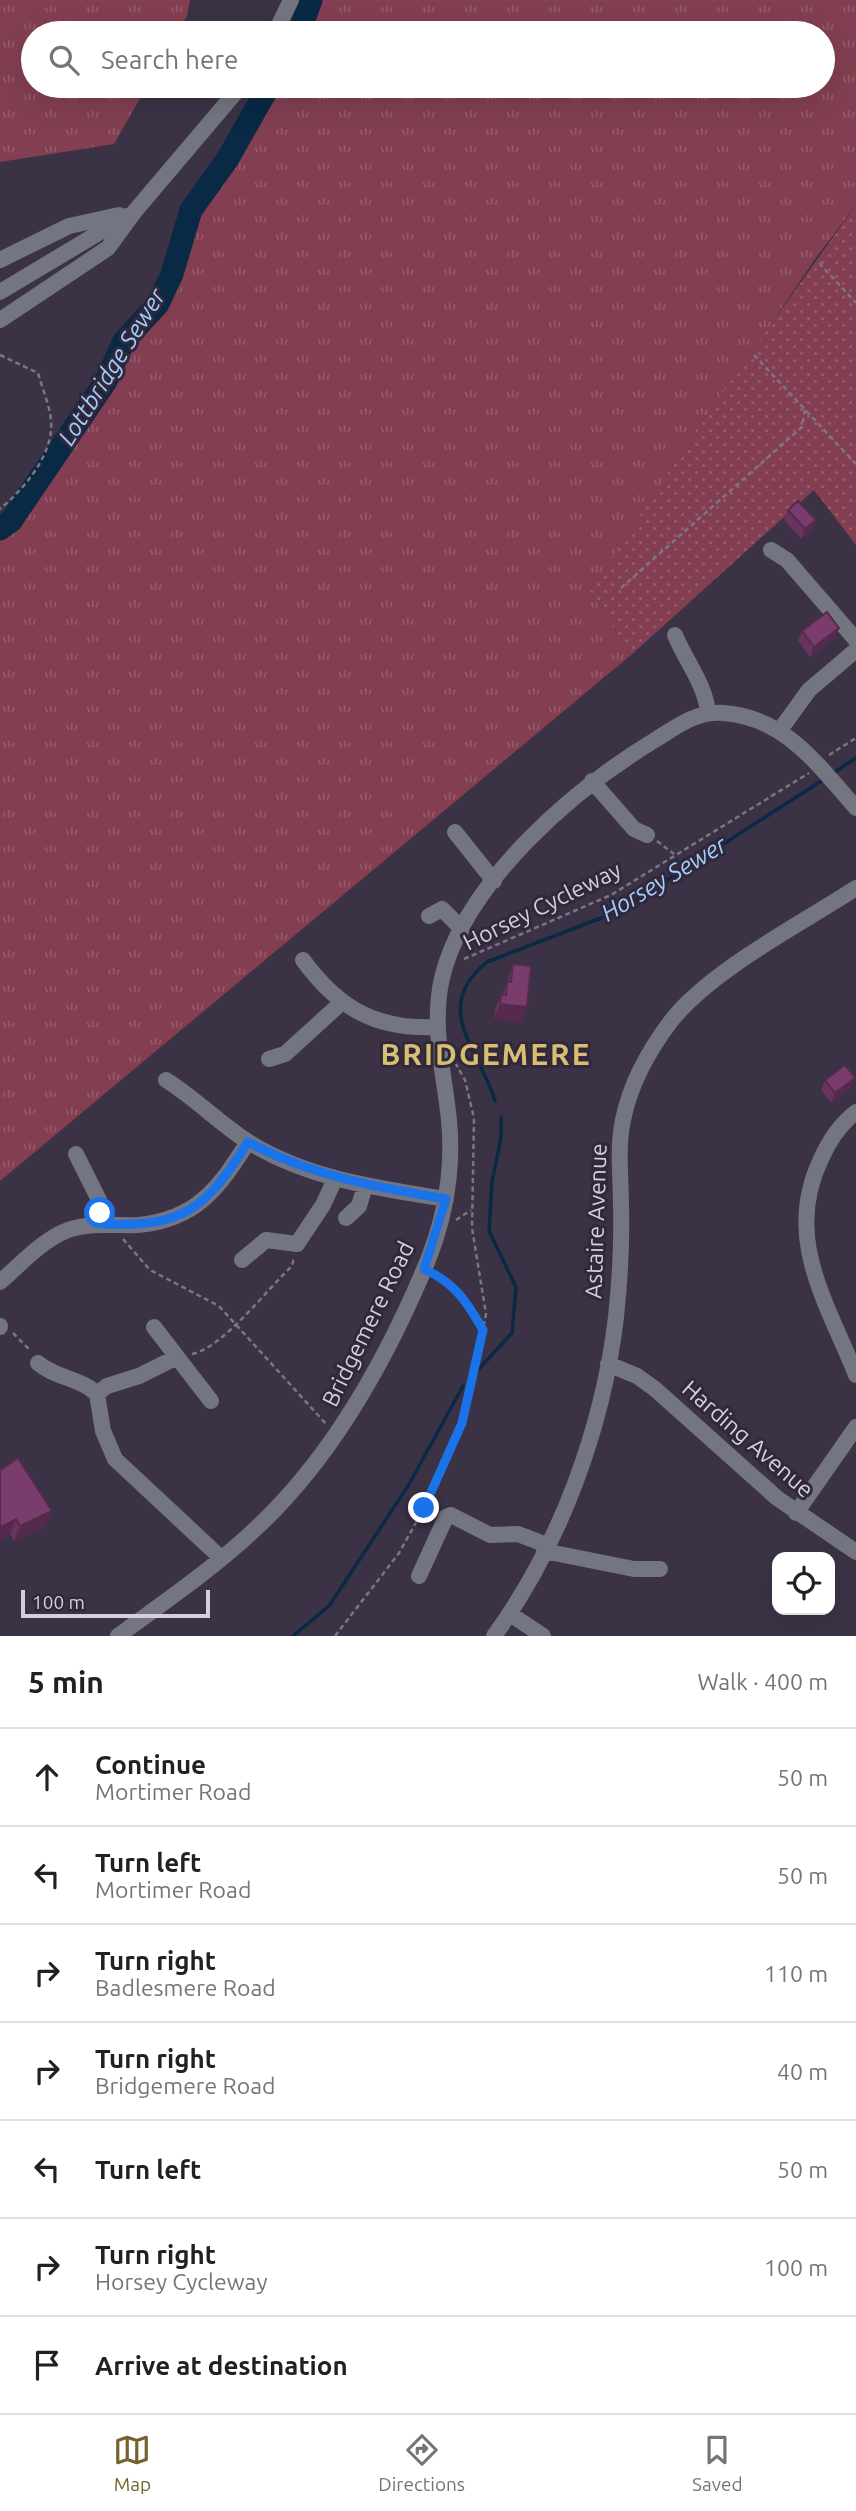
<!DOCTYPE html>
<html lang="en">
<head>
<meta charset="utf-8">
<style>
  :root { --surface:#fff; --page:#f6f6f6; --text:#202124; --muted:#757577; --line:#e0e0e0; --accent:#74632b }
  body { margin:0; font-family:Ubuntu,sans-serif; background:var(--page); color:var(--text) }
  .controls { position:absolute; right:21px; bottom:21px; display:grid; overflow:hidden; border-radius:14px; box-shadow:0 7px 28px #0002 }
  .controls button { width:63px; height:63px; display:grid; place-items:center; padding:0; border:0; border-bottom:2px solid var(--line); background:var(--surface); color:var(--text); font:35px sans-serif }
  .scale { position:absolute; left:21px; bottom:18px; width:189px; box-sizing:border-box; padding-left:7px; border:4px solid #d5cfdc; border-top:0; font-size:19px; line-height:24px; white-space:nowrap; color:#d5cfdc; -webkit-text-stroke:5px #31283b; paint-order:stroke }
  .stop { position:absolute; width:21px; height:21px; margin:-16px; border:5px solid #1a73e8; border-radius:50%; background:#fff }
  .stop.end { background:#1a73e8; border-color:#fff; box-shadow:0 2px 7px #0008 }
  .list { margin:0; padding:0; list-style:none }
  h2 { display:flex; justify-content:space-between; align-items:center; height:91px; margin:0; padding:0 28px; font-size:30px }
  h2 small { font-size:23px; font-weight:400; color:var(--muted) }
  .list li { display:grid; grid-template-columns:46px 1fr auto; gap:21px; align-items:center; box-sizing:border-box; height:98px; padding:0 28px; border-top:2px solid var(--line) }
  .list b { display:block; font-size:26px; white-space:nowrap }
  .list p { margin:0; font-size:23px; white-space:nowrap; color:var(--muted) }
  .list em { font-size:23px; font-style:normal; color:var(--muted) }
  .icon { flex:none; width:38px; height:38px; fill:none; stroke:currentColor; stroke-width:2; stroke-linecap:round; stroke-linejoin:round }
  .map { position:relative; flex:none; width:856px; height:1636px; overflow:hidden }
  .search { position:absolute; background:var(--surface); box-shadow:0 7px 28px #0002; left:21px; right:21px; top:21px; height:77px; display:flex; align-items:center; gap:18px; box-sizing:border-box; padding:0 24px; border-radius:38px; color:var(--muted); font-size:26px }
  .sheet { height:777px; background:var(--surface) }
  nav { display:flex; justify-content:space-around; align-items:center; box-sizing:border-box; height:98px; border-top:2px solid var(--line); background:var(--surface); font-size:19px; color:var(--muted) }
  nav a { display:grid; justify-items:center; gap:4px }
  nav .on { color:var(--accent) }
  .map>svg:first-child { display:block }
  .grass { fill:url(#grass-tufts) }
  .garden { fill:url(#garden-dots) }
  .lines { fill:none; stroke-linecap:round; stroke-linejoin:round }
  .stream { stroke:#092945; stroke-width:3.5 }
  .river { stroke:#092945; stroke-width:23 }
  .path { stroke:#7d7586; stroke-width:2.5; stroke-dasharray:5 3.5; stroke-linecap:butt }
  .minor { stroke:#737580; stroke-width:16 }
  .wall { fill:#68345d }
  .shaded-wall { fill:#552a4c }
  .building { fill:#793c6c; stroke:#552a4c; stroke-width:2 }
  .route { stroke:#1a73e8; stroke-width:9 }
  .labels { text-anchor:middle; stroke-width:6; stroke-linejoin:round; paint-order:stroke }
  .street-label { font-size:23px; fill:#d5cfdc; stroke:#31283b }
  .water-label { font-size:24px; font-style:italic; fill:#a0cefd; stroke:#31283b }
  .district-label { font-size:30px; font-weight:bold; letter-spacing:2px; fill:#d8be72; stroke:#31283b }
</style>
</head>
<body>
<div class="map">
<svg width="856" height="1636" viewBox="0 0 856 1636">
  <defs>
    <pattern id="grass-tufts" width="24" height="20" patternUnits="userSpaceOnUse" patternTransform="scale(1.75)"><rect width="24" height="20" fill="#833f51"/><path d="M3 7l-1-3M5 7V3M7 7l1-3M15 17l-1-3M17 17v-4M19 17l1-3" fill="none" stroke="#945a69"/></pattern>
    <pattern id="garden-dots" width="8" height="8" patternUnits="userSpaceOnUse" patternTransform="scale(1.75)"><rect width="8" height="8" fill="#833f51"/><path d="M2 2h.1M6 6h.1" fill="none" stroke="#945a69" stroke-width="1.8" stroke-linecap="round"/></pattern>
  </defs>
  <rect width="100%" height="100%" fill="#3b3246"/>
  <path class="grass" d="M 0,0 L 190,0 L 187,16 L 177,33 L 33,33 L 33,86 L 147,86 L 114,144 L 0,162 Z
    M 311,0 L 856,0 L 856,205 L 815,259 L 590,591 L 631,655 L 0,1181 L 0,529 L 11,521 L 106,382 L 124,341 L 158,303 L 172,274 L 191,210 L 227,160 L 269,86 L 823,86 L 823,33 L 299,33 Z"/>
  <path class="garden" d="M 856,205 L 856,545 L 814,490 L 631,655 L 590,591 L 704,418 Z"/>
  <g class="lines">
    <path class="stream" d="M 832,774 L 856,758
      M 495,1101 C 480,1050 430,1008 487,962 L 619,911 L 826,778
      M 478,1370 L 512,1333 L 516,1287 L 489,1231 L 492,1182 L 501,1137 L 501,1117
      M 293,1636 L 329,1606 L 408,1486 L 463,1386"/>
    <path class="river" d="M 299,33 L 311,0
      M 0,529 L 11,521 L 106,381 L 124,341 L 158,304 L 172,274 L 191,210 L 227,160 L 269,86"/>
    <path class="path" d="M 819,263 L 856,303
      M 0,355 L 38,373 C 42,388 50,406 51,421 C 54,454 24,489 0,509
      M 754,355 L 856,464
      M 621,588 L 802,427 L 805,410
      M 829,755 L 856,738
      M 657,841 L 674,854
      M 464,959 L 611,895 L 809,773
      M 456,1220 L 471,1210
      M 123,1239 L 150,1270 L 219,1306 L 327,1425
      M 437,1275 L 464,1297 L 483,1330
      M 13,1333 L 31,1351
      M 192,1354 C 223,1348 268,1288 292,1266 L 294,1257
      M 335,1636 L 399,1553 L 424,1508 L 467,1407 L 486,1314 L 472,1228 L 474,1118 L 465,1080 L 456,1064"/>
    <path class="minor" d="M 275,33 L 291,0
      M 0,260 L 69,226 L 119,215
      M 0,292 L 127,216
      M 0,320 L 108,248 L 135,211 L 241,86
      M 771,550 L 787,560 L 856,640
      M 675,635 C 686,662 705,683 708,713
      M 780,730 L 809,690 L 856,650
      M 592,781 L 634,829 L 647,835
      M 455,832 L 494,881
      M 429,916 L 442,909 L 462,929
      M 303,960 C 338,1008 376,1030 436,1027
      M 269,1059 L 285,1054 L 341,1003
      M 166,1080 C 195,1098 219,1123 247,1141 C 307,1179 378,1188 446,1199
      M 856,1112 C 839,1125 829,1141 821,1159 C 783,1238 827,1302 856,1375
      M 76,1154 L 99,1200 L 101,1224
      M 346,1218 L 359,1206 L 365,1186
      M 242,1260 L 266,1240 L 297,1244 L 323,1205 L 335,1179
      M 0,1282 C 21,1264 42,1240 68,1230 C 92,1222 114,1226 138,1225 C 196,1220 219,1188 248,1142
      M 0,1326 L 0,1327
      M 154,1327 L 211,1401
      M 38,1363 C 55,1378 81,1378 97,1394 L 107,1386 L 139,1376 L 177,1357
      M 608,1364 L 637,1376 L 655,1389 L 777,1498 L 856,1552
      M 97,1394 L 103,1431 L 115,1459 L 221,1558
      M 796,1513 L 856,1427
      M 544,1551 L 634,1569 L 660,1569
      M 419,1576 L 446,1517 L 451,1515 L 490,1535 L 518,1534 L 547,1545
      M 510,1614 L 543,1636
      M 118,1636 C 164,1602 211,1570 252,1532 C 329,1462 383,1366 423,1272 C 444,1224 454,1172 449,1120 C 444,1071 431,1027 442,978 C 465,882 574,789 655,740 C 676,727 696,711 723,713 C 785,717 818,765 856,808
      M 494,1636 C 560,1545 603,1428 616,1317 C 620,1280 622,1242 621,1205 C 621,1178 617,1148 623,1120 C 630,1085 649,1050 671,1021 C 711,970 801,924 856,888"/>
  </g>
  <path class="wall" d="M 788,510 L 816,520 L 812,530 L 801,539 L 784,520 Z
    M 839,628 L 835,638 L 810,657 L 798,641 L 802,631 Z
    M 513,964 L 521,1022 L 494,1019 L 495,1010 L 501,995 L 502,995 L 507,982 Z
    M 825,1080 L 851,1088 L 831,1103 L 821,1090 Z
    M 0,1470 L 46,1526 L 14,1541 L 10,1534 L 0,1540 Z"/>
  <path class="shaded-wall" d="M 816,520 L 812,530 L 801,539 L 805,529 Z
    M 839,628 L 835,638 L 810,657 L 814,647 Z
    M 500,1004 L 527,1007 L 521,1022 L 494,1019 Z
    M 855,1078 L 851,1088 L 831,1103 L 835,1093 Z
    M 52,1511 L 46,1526 L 14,1541 L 20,1526 Z
    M 16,1519 L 10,1534 L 0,1540 L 0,1528 Z"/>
  <path class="building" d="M 798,501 L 816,520 L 805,529 L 788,510 Z
    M 827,612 L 839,628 L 814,647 L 802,631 Z
    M 513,964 L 531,966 L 527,1007 L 500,1004 L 501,995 L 506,995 L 507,982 L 511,982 Z
    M 845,1065 L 855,1078 L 835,1093 L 825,1080 Z
    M 18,1458 L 52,1511 L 20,1526 L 16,1519 L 0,1528 L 0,1470 Z"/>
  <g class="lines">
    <path class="route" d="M 100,1213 L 101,1224 C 183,1228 206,1209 248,1142 C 311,1176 376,1187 446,1199 L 424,1269 C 455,1283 467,1302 483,1330 L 462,1423 L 424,1508"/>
  </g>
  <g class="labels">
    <g class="street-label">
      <text transform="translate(542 906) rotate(-26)" y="8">Horsey Cycleway</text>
      <text transform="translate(596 1221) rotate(-88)" y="8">Astaire Avenue</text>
      <text transform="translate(368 1324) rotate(-64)" y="8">Bridgemere Road</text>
      <text transform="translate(748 1439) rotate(41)" y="8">Harding Avenue</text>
    </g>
    <g class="water-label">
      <text transform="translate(112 367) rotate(-58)" y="8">Lottbridge Sewer</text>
      <text transform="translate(664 879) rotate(-31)" y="8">Horsey Sewer</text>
    </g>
    <g class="district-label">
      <text x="486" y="1065">BRIDGEMERE</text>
    </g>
  </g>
</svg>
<div class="controls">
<button><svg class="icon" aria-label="locate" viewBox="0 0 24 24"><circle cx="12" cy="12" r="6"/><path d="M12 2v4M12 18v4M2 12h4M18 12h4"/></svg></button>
</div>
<div class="scale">100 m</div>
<div class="stop" style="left:100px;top:1213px"></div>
<div class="stop end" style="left:424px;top:1508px"></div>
<div class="search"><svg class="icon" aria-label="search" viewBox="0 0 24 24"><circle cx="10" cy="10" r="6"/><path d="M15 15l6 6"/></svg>Search here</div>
</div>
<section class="sheet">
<h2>5 min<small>Walk · 400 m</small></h2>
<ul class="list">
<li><svg class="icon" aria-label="ahead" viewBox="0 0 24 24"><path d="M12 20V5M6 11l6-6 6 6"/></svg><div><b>Continue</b><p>Mortimer Road</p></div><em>50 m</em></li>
<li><svg class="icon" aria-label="left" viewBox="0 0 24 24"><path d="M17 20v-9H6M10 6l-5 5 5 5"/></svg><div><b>Turn left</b><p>Mortimer Road</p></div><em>50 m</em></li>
<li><svg class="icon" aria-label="right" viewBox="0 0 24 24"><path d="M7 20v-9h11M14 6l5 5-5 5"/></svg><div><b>Turn right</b><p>Badlesmere Road</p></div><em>110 m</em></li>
<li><svg class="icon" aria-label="right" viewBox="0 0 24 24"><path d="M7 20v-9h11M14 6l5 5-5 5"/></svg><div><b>Turn right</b><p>Bridgemere Road</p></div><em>40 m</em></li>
<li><svg class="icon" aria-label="left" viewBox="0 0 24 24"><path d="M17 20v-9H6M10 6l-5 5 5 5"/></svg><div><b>Turn left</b></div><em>50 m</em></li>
<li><svg class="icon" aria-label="right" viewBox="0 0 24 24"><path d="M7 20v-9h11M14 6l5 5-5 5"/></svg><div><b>Turn right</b><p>Horsey Cycleway</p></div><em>100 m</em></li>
<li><svg class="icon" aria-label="arrive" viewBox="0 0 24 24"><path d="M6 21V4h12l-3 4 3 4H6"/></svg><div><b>Arrive at destination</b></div></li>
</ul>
</section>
<nav>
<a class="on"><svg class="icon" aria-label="map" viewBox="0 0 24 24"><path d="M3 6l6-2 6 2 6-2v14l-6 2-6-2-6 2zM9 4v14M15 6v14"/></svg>Map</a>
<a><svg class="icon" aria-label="directions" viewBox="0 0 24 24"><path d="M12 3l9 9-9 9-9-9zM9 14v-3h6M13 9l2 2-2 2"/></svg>Directions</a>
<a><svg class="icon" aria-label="saved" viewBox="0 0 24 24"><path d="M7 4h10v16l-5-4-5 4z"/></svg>Saved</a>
</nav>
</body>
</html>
